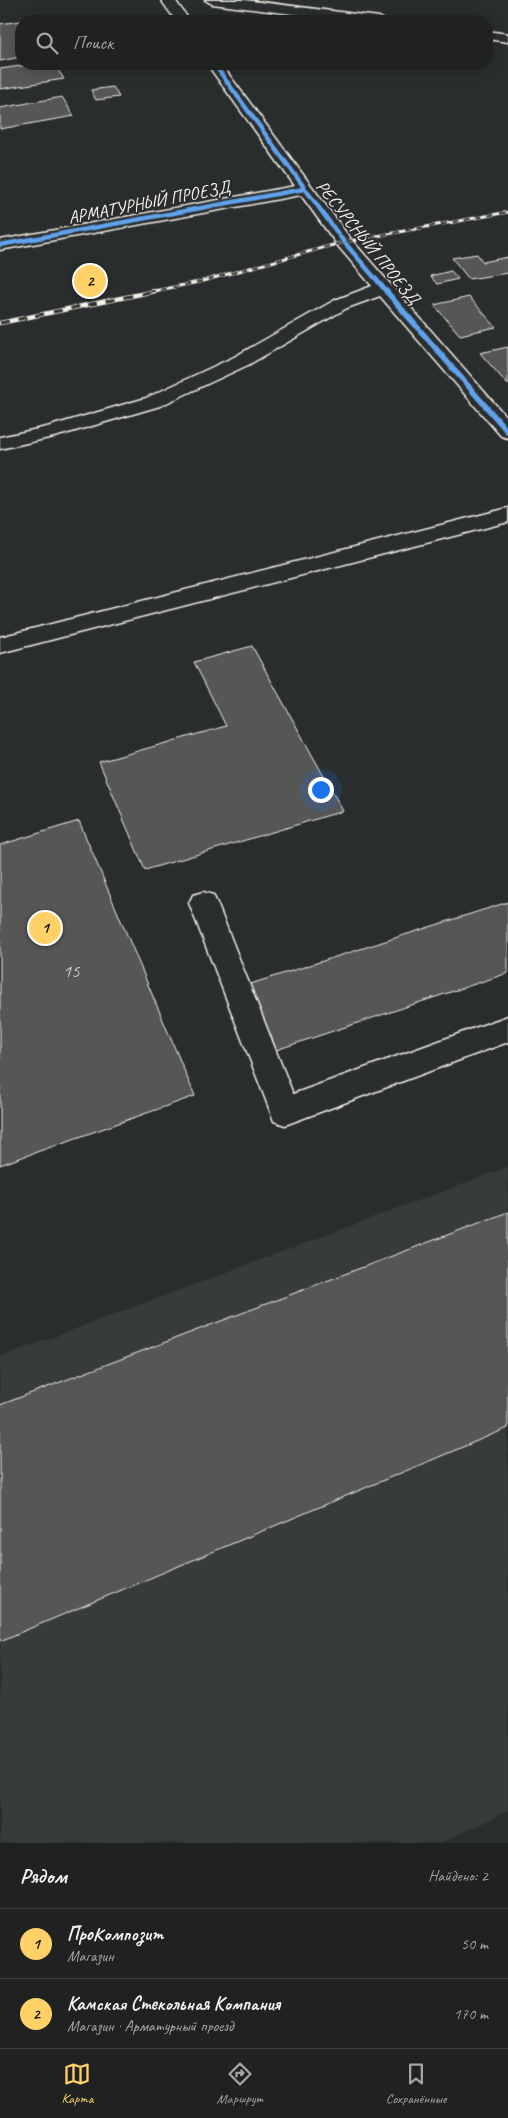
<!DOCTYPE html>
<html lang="ru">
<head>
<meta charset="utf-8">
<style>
  :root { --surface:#202222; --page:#2d2f2f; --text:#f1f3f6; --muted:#a2a4a5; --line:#3d3f40; --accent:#ffd166 }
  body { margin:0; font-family:Caveat,sans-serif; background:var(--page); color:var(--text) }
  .you { position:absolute; left:320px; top:789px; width:18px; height:18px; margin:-12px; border:4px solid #fff; border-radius:50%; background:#1a73e8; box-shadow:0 0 0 8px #1a73e833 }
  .badge { display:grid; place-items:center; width:32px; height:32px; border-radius:50%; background:var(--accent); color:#111; font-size:16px; font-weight:700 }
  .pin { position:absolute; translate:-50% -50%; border:2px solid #fff; box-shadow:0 1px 5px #0006 }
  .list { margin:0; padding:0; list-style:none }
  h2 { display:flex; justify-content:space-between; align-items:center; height:65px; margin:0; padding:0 20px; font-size:21px }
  h2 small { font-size:16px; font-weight:400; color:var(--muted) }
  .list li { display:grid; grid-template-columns:32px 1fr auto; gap:15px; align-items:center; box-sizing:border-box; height:70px; padding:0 20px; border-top:1px solid var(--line) }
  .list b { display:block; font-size:19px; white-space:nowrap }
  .list p { margin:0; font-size:16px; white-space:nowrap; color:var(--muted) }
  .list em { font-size:16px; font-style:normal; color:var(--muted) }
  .icon { flex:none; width:28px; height:28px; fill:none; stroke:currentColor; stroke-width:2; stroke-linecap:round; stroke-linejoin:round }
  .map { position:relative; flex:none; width:508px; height:1843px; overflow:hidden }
  .search { position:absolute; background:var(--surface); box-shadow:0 2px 12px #0003; left:15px; right:15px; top:15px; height:55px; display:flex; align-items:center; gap:12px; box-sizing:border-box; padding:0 18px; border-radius:20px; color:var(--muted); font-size:19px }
  .sheet { height:205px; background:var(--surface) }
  nav { display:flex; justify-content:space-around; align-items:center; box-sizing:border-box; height:70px; border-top:1px solid var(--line); background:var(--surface); font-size:14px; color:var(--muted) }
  nav a { display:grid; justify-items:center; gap:2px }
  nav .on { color:var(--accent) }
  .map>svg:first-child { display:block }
  .built { fill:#373a3a }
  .building { fill:#555756; stroke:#f4f1e8 }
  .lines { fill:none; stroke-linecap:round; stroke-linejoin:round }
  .minor-casing { stroke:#f4f1e8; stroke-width:3 }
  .minor { fill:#2a2d2e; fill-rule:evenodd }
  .rail-far1-casing { stroke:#f4f1e8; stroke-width:3 }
  .rail-casing { stroke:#f4f1e8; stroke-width:4.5 }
  .rail-far1 { stroke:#2a2d2e; stroke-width:2; stroke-dasharray:6; stroke-linecap:butt }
  .rail { stroke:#2a2d2e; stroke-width:3; stroke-dasharray:9; stroke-linecap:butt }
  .cycleway-far1-casing { stroke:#2a2d2e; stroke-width:6 }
  .cycleway-casing { stroke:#2a2d2e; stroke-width:8 }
  .cycleway-far1 { stroke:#60a3ed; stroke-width:4.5 }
  .cycleway { stroke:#60a3ed; stroke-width:5.5 }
  .labels { text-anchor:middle; stroke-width:4; stroke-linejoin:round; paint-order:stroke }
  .far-street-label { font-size:18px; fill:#f4f1e8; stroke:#2a2d2e }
  .number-label { font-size:19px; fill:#cccac4 }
</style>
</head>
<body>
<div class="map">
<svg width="508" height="1843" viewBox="0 0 508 1843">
  <rect width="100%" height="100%" fill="#2a2d2e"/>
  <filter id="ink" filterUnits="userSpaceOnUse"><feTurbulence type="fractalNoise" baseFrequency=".02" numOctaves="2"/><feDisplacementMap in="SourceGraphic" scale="10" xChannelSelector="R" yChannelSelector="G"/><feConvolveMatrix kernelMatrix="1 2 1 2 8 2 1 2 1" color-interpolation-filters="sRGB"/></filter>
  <g filter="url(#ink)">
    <path class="built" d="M 508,1167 L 508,1811 L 441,1843 L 0,1843 L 0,1357 Z"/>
    <path class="building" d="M 55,16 L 58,21 L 21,21 L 21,57 L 0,61 L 0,24 Z
      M 34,64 L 54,64 L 64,79 L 0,89 L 0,69 Z
      M 113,87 L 119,97 L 96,100 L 91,90 Z
      M 62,97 L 74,116 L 0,129 L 0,108 Z
      M 477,254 L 483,262 L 508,257 L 508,273 L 469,279 L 452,258 Z
      M 451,271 L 458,279 L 437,284 L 430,276 Z
      M 469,297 L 496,327 L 460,335 L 434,305 Z
      M 508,347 L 508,385 L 480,353 Z
      M 252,646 L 343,811 L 145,870 L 99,762 L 226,726 L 194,662 Z
      M 79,821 L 195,1096 L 0,1165 L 0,845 Z
      M 508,902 L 508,973 L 270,1052 L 241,987 Z
      M 508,1212 L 508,1428 L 0,1641 L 0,1405 Z"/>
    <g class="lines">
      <defs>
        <path id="minor" d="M 161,0 L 175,0 L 190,21 L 176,21 Z
          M 205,0 L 245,0 L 379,17 L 386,21 L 348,21 L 212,4 Z
          M 487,31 L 508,34 L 508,42 L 487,39 Z
          M 207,64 L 221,64 L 350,238 L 508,419 L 508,438 L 501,436 L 380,296 L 347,308 L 248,365 L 160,406 L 58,436 L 0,449 L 0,437 L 47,427 L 146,398 L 234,357 L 335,300 L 372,286 L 338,246 L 301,195 L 0,250 L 0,240 L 295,186 Z
          M 508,508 L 508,522 L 0,653 L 0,637 Z
          M 203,892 L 213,895 L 217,903 L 293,1094 L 508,1016 L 508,1042 L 285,1125 L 274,1121 L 189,903 L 193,895 Z"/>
      </defs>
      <use href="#minor" class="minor-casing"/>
      <use href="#minor" class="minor"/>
      <defs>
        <path id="rail-far1" d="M 149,292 L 199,282 L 344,242 L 508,212"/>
        <path id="rail" d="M 0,323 L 155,291"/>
      </defs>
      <use href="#rail-far1" class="rail-far1-casing"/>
      <use href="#rail" class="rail-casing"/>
      <use href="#rail-far1" class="rail-far1"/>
      <use href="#rail" class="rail"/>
      <defs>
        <path id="cycleway-far1" d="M 214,64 L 344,242 L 387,292
          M 0,245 L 304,189"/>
        <path id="cycleway" d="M 386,291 L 508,432"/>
      </defs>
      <use href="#cycleway-far1" class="cycleway-far1-casing"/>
      <use href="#cycleway" class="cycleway-casing"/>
      <use href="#cycleway-far1" class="cycleway-far1"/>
      <use href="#cycleway" class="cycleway"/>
    </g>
  </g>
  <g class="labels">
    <g class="far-street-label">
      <text transform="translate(149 202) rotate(-11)" y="6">АРМАТУРНЫЙ ПРОЕЗД</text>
      <text transform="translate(368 242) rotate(51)" y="6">РЕСУРСНЫЙ ПРОЕЗД</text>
    </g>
    <g class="number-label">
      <text x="71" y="977">15</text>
    </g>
  </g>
</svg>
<div class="you"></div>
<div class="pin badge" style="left:45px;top:928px">1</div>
<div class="pin badge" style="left:90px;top:281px">2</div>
<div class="search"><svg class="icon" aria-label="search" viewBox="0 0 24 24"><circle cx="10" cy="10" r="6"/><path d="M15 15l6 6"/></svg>Поиск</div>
</div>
<section class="sheet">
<h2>Рядом<small>Найдено: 2</small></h2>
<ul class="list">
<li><span class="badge">1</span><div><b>ПроКомпозит</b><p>Магазин</p></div><em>50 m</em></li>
<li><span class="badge">2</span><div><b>Камская Стекольная Компания</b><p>Магазин · Арматурный проезд</p></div><em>170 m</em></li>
</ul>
</section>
<nav>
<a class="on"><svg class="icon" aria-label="map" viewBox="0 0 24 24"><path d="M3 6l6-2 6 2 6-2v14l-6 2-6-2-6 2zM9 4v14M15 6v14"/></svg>Карта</a>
<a><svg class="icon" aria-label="directions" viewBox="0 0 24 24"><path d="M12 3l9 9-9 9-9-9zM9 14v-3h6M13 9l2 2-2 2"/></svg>Маршрут</a>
<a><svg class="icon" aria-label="saved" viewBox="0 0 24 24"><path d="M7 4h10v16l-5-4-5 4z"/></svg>Сохранённые</a>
</nav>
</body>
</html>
